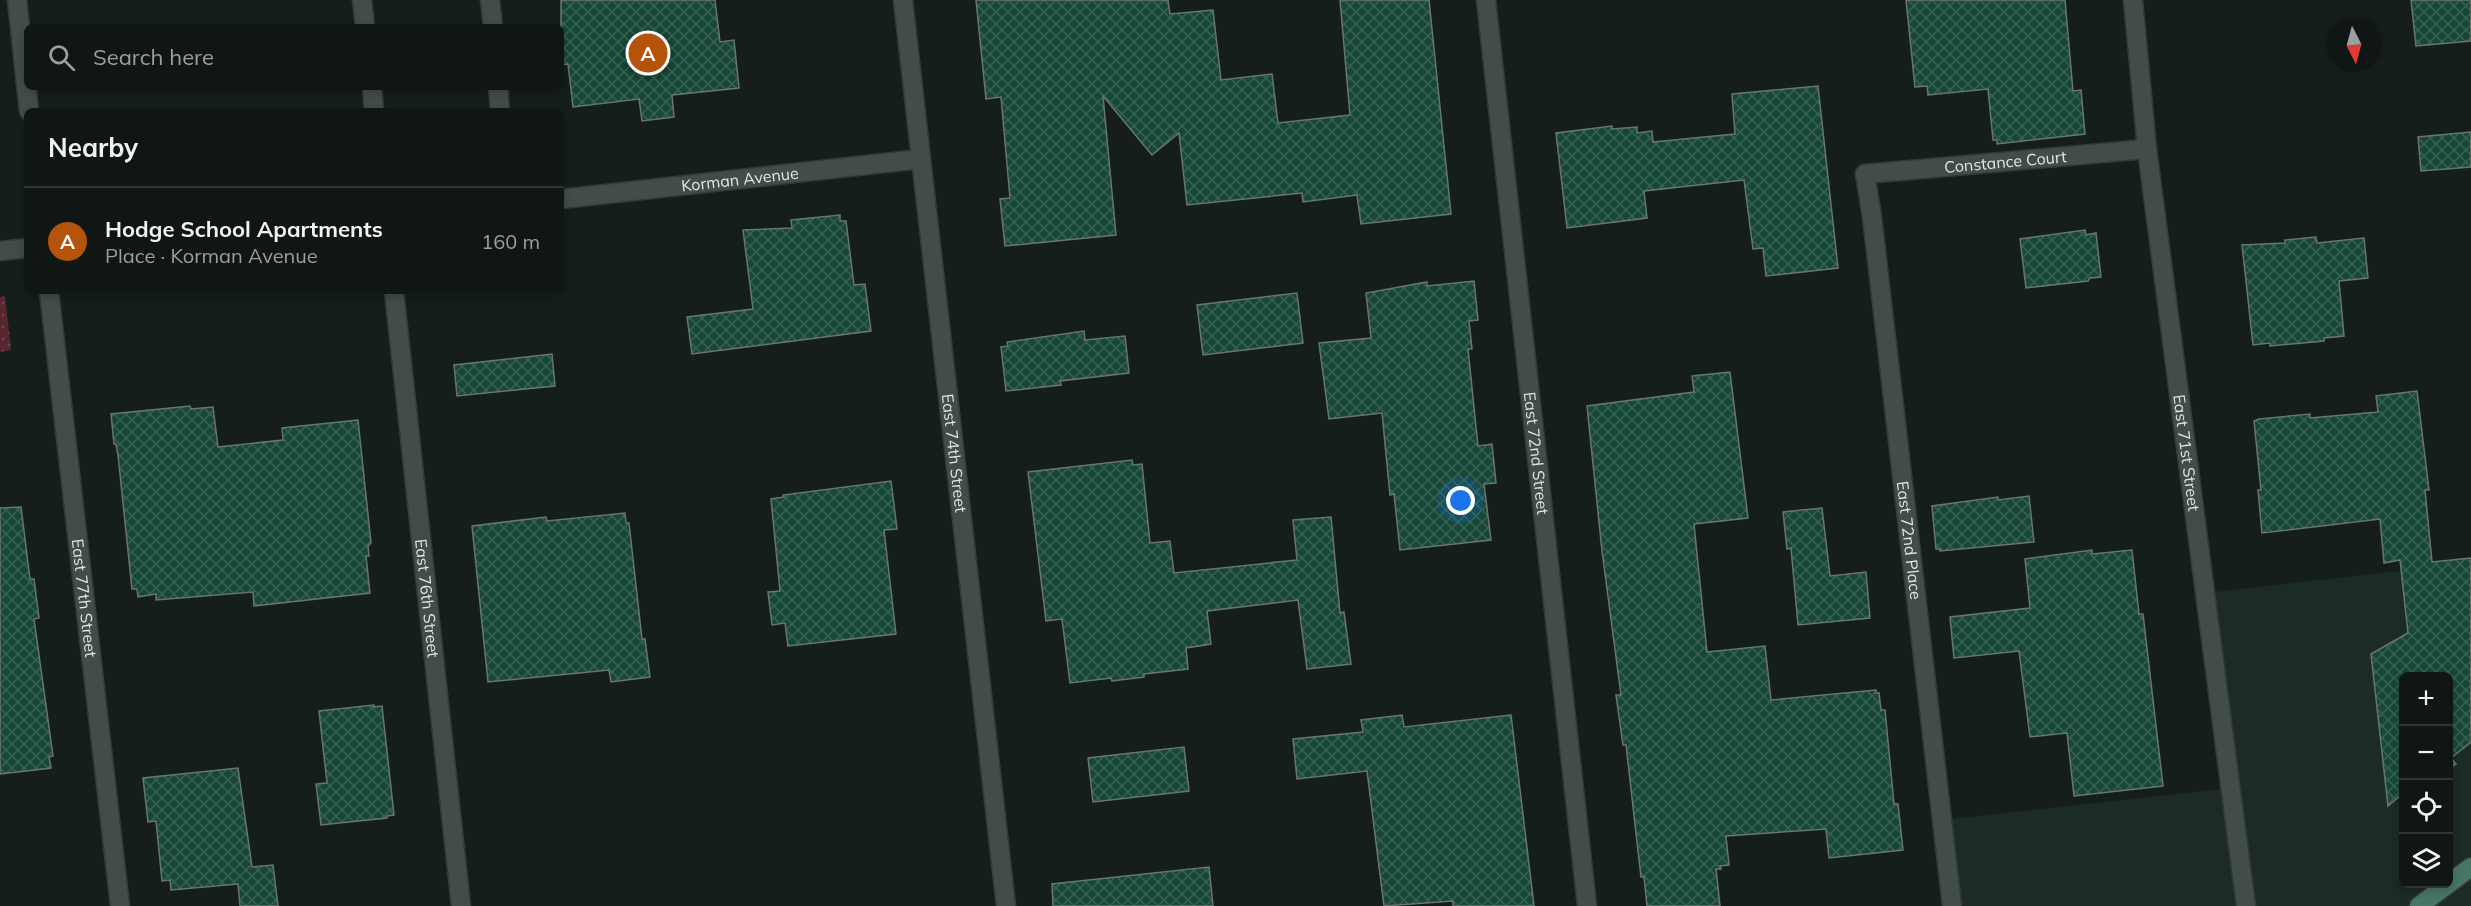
<!DOCTYPE html>
<html lang="en">
<head>
<meta charset="utf-8">
<style>
  :root { --surface:#101614; --page:#1e2322; --text:#f1f3f6; --muted:#9c9fa0; --line:#303534; --accent:#b45309 }
  body { margin:0; font-family:Mulish,sans-serif; background:var(--page); color:var(--text) }
  .controls { position:absolute; right:18px; bottom:18px; display:grid; overflow:hidden; border-radius:9px; box-shadow:0 3px 9px #0003 }
  .controls button { width:54px; height:54px; display:grid; place-items:center; padding:0; border:0; border-bottom:2px solid var(--line); background:var(--surface); color:var(--text); font:30px sans-serif }
  .compass { position:absolute; left:2327px; top:18px; width:54px; height:54px; border-radius:50%; background:var(--surface); box-shadow:0 3px 9px #0003; rotate:174deg }
  .you { position:absolute; left:1461px; top:501px; width:21px; height:21px; margin:-15px; border:4px solid #fff; border-radius:50%; background:#1a73e8; box-shadow:0 0 0 9px #1a73e833 }
  .badge { display:grid; place-items:center; width:39px; height:39px; border-radius:50%; background:var(--accent); color:#fff; font-size:20px; font-weight:700 }
  .pin { position:absolute; translate:-50% -50%; border:3px solid #fff; box-shadow:0 2px 6px #0006 }
  .list { margin:0; padding:0; list-style:none }
  h2 { display:flex; justify-content:space-between; align-items:center; height:78px; margin:0; padding:0 24px; font-size:26px }
  h2 small { font-size:20px; font-weight:400; color:var(--muted) }
  .list li { display:grid; grid-template-columns:39px 1fr auto; gap:18px; align-items:center; box-sizing:border-box; height:108px; padding:0 24px; border-top:2px solid var(--line) }
  .list b { display:block; font-size:22px; white-space:nowrap }
  .list p { margin:0; font-size:20px; white-space:nowrap; color:var(--muted) }
  .list em { font-size:20px; font-style:normal; color:var(--muted) }
  .icon { flex:none; width:33px; height:33px; fill:none; stroke:currentColor; stroke-width:2; stroke-linecap:round; stroke-linejoin:round }
  .map { position:relative; flex:none; width:2471px; height:906px; overflow:hidden }
  .search { position:absolute; background:var(--surface); box-shadow:0 3px 9px #0003; left:24px; top:24px; width:540px; height:66px; display:flex; align-items:center; gap:15px; box-sizing:border-box; padding:0 21px; border-radius:9px; color:var(--muted); font-size:22px }
  .panel { position:absolute; background:var(--surface); box-shadow:0 3px 9px #0003; left:24px; top:108px; width:540px; height:186px; border-radius:9px }
  .map>svg:first-child { display:block }
  .built { fill:#1c2b25; fill-rule:evenodd }
  .grass { fill:url(#grass-dots) }
  .building { fill:url(#building-cross-hatch); stroke:#6b7570; stroke-width:1.5 }
  .lines { fill:none; stroke-linecap:round; stroke-linejoin:round }
  .lane-casing { stroke:#343936; stroke-width:21 }
  .street-casing { stroke:#343936; stroke-width:21 }
  .secondary-casing { stroke:#343936; stroke-width:21 }
  .lane { stroke:#424c48; stroke-width:18 }
  .street { stroke:#424c48; stroke-width:18 }
  .secondary { stroke:#477666; stroke-width:18 }
  .labels { text-anchor:middle; stroke-width:4.5; stroke-linejoin:round; paint-order:stroke }
  .street-label { font-size:16px; fill:#e1e7e4; stroke:#0c1511 }
</style>
</head>
<body>
<div class="map">
<svg width="2471" height="906" viewBox="0 0 2471 906">
  <defs>
    <pattern id="grass-dots" width="8" height="8" patternUnits="userSpaceOnUse" patternTransform="scale(1.5)"><rect width="8" height="8" fill="#592531"/><path d="M2 2h.1M6 6h.1" fill="none" stroke="#71454f" stroke-width="1.8" stroke-linecap="round"/></pattern>
    <pattern id="building-cross-hatch" width="8" height="8" patternUnits="userSpaceOnUse" patternTransform="scale(1.5)"><rect width="8" height="8" fill="#174737"/><path d="M0 0l8 8M0 8l8-8" fill="none" stroke="#386254"/></pattern>
  </defs>
  <rect width="100%" height="100%" fill="#151e1a"/>
  <path class="built" d="M 2471,563 L 2471,906 L 1952,906 L 1942,820 L 2230,788 L 2205,593 ZM 2404,676 L 2448,676 L 2448,884 L 2404,884 Z"/>
  <path class="grass" d="M 5,296 L 11,350 L 0,352 L 0,297 Z"/>
  <path class="building" d="M 561,0 L 715,0 L 720,42 L 734,40 L 739,88 L 672,95 L 674,117 L 642,121 L 639,99 L 573,107 L 568,64 L 561,65 Z
    M 976,0 L 1168,0 L 1170,14 L 1213,10 L 1221,80 L 1272,74 L 1278,123 L 1350,115 L 1340,0 L 1429,0 L 1451,214 L 1361,224 L 1357,195 L 1303,202 L 1302,193 L 1187,205 L 1179,133 L 1152,155 L 1103,96 L 1116,235 L 1005,246 L 1000,199 L 1010,198 L 1001,97 L 986,99 Z
    M 1906,0 L 2065,0 L 2073,91 L 2081,90 L 2085,134 L 1997,144 L 1997,140 L 1993,140 L 1988,89 L 1928,95 L 1927,86 L 1915,87 Z
    M 2411,0 L 2471,0 L 2471,41 L 2416,46 Z
    M 1818,86 L 1838,268 L 1766,276 L 1763,248 L 1753,249 L 1744,180 L 1644,191 L 1647,218 L 1567,228 L 1556,133 L 1612,126 L 1612,129 L 1637,127 L 1637,133 L 1652,131 L 1653,142 L 1735,134 L 1732,94 Z
    M 2471,132 L 2471,167 L 2421,171 L 2418,137 Z
    M 840,215 L 840,221 L 846,221 L 854,285 L 865,284 L 871,331 L 692,354 L 687,317 L 753,309 L 743,230 L 792,228 L 791,220 Z
    M 2085,230 L 2086,235 L 2096,233 L 2101,277 L 2090,278 L 2088,281 L 2026,288 L 2020,239 Z
    M 2316,237 L 2317,243 L 2364,238 L 2368,278 L 2339,281 L 2344,336 L 2324,338 L 2324,341 L 2270,346 L 2270,343 L 2253,345 L 2242,245 L 2285,243 L 2285,240 Z
    M 1474,281 L 1478,320 L 1469,321 L 1472,349 L 1468,349 L 1478,446 L 1492,444 L 1496,483 L 1484,484 L 1491,540 L 1400,550 L 1394,494 L 1390,495 L 1382,413 L 1329,419 L 1319,343 L 1371,338 L 1366,293 L 1427,282 L 1427,286 Z
    M 1297,293 L 1303,343 L 1203,355 L 1197,305 Z
    M 1084,331 L 1085,340 L 1125,336 L 1129,373 L 1060,381 L 1061,385 L 1006,391 L 1001,347 L 1008,346 L 1007,342 Z
    M 552,354 L 555,386 L 457,396 L 454,365 Z
    M 1730,372 L 1748,518 L 1694,524 L 1707,652 L 1765,646 L 1771,700 L 1876,690 L 1876,693 L 1879,693 L 1881,710 L 1885,710 L 1894,804 L 1898,804 L 1903,850 L 1829,858 L 1826,829 L 1726,836 L 1729,865 L 1720,866 L 1721,869 L 1716,869 L 1720,906 L 1647,906 L 1644,877 L 1641,877 L 1626,745 L 1623,745 L 1616,695 L 1621,695 L 1602,551 L 1587,406 L 1694,392 L 1692,376 Z
    M 2417,391 L 2429,490 L 2425,490 L 2432,562 L 2471,558 L 2471,742 L 2451,758 L 2456,764 L 2448,769 L 2448,676 L 2403,676 L 2403,799 L 2401,795 L 2388,806 L 2371,654 L 2408,633 L 2400,560 L 2384,563 L 2380,519 L 2262,533 L 2258,490 L 2261,490 L 2254,421 L 2259,419 L 2310,414 L 2310,418 L 2378,412 L 2376,396 Z
    M 190,406 L 191,409 L 213,407 L 218,447 L 283,440 L 282,428 L 358,420 L 371,543 L 368,546 L 369,556 L 366,556 L 370,593 L 254,606 L 253,592 L 156,600 L 156,594 L 138,597 L 137,589 L 132,589 L 118,455 L 116,444 L 114,444 L 111,414 Z
    M 1132,460 L 1133,465 L 1142,464 L 1150,543 L 1170,541 L 1174,573 L 1297,560 L 1293,520 L 1331,517 L 1340,613 L 1344,612 L 1351,664 L 1307,669 L 1298,600 L 1207,611 L 1211,644 L 1186,648 L 1188,669 L 1144,674 L 1144,677 L 1112,681 L 1111,678 L 1070,683 L 1062,619 L 1046,621 L 1028,472 Z
    M 891,481 L 897,529 L 884,530 L 896,634 L 788,646 L 785,623 L 772,625 L 768,592 L 780,591 L 771,499 L 784,497 L 783,495 Z
    M 2029,496 L 2034,542 L 1940,551 L 1940,549 L 1936,549 L 1932,506 L 1998,497 L 1998,500 Z
    M 21,507 L 30,579 L 34,579 L 39,618 L 34,619 L 53,756 L 49,757 L 51,768 L 0,774 L 0,508 Z
    M 1822,508 L 1830,576 L 1866,572 L 1870,618 L 1798,625 L 1791,548 L 1787,549 L 1783,512 Z
    M 625,513 L 626,523 L 629,523 L 642,639 L 645,639 L 650,677 L 611,682 L 609,670 L 488,682 L 472,526 L 546,517 L 547,521 Z
    M 2092,550 L 2092,554 L 2132,550 L 2139,614 L 2143,614 L 2163,786 L 2074,796 L 2067,733 L 2030,737 L 2019,651 L 1954,658 L 1950,617 L 2030,608 L 2025,559 Z
    M 374,705 L 374,707 L 382,706 L 394,815 L 387,816 L 387,818 L 321,825 L 316,784 L 327,783 L 319,711 Z
    M 1402,715 L 1404,727 L 1511,715 L 1534,906 L 1453,906 L 1453,901 L 1384,906 L 1367,771 L 1297,779 L 1293,739 L 1363,732 L 1361,720 Z
    M 1184,747 L 1189,791 L 1093,802 L 1088,758 Z
    M 238,768 L 252,867 L 273,865 L 278,906 L 240,906 L 238,884 L 171,890 L 170,880 L 162,881 L 156,821 L 148,822 L 143,778 Z
    M 1209,867 L 1213,906 L 1053,906 L 1052,884 Z"/>
  <g class="lines">
    <defs>
      <g id="lane">
        <path d="M 490,0 L 493,27"/>
        <path d="M 498,87 L 500,111"/>
        <path id="s1" d="M 1865,174 L 2147,149"/>
      </g>
      <g id="street">
        <path d="M 17,0 L 29,111"/>
        <path d="M 362,0 L 365,27"/>
        <path id="s2" d="M 903,0 L 1006,906"/>
        <path id="s3" d="M 1486,0 L 1587,906"/>
        <path id="s4" d="M 2133,0 L 2147,149 L 2246,906"/>
        <path d="M 372,87 L 374,111"/>
        <path id="s5" d="M 1865,174 L 1872,217 L 1952,906"/>
        <path id="s6" d="M 561,199 L 920,159"/>
        <path d="M 0,251 L 27,248"/>
        <path id="s7" d="M 49,291 L 120,906"/>
        <path id="s8" d="M 394,291 L 461,906"/>
      </g>
      <path id="secondary" d="M 2419,906 L 2471,867"/>
    </defs>
    <use href="#lane" class="lane-casing"/>
    <use href="#street" class="street-casing"/>
    <use href="#secondary" class="secondary-casing"/>
    <use href="#lane" class="lane"/>
    <use href="#street" class="street"/>
    <use href="#secondary" class="secondary"/>
  </g>
  <g class="labels">
    <g class="street-label">
      <text dy="6" stroke="none"><textPath href="#s1" startOffset="141">Constance Court</textPath></text>
      <text dy="6" stroke="none"><textPath href="#s6" startOffset="180">Korman Avenue</textPath></text>
      <text dy="6" stroke="none"><textPath href="#s2" startOffset="456">East 74th Street</textPath></text>
      <text dy="6" stroke="none"><textPath href="#s3" startOffset="456">East 72nd Street</textPath></text>
      <text dy="6" stroke="none"><textPath href="#s4" startOffset="456">East 71st Street</textPath></text>
      <text dy="6" stroke="none"><textPath href="#s5" startOffset="369">East 72nd Place</textPath></text>
      <text dy="6" stroke="none"><textPath href="#s8" startOffset="309">East 76th Street</textPath></text>
      <text dy="6" stroke="none"><textPath href="#s7" startOffset="309">East 77th Street</textPath></text>
    </g>
  </g>
</svg>
<div class="controls">
<button>+</button>
<button>−</button>
<button><svg class="icon" aria-label="locate" viewBox="0 0 24 24"><circle cx="12" cy="12" r="6"/><path d="M12 2v4M12 18v4M2 12h4M18 12h4"/></svg></button>
<button><svg class="icon" aria-label="layers" viewBox="0 0 24 24"><path d="M12 4l9 5-9 5-9-5zM3 14l9 5 9-5"/></svg></button>
</div>
<svg class="compass" viewBox="-18 -18 36 36"><path d="M0-13l5 13h-10z" fill="#e53935"/><path d="M0 13l5-13h-10z" fill="#9c9fa0"/></svg>
<div class="you"></div>
<div class="pin badge" style="left:648px;top:53px">A</div>
<div class="search"><svg class="icon" aria-label="search" viewBox="0 0 24 24"><circle cx="10" cy="10" r="6"/><path d="M15 15l6 6"/></svg>Search here</div>
<section class="panel">
<h2>Nearby<small></small></h2>
<ul class="list">
<li><span class="badge">A</span><div><b>Hodge School Apartments</b><p>Place · Korman Avenue</p></div><em>160 m</em></li>
</ul>
</section>
</div>
</body>
</html>
